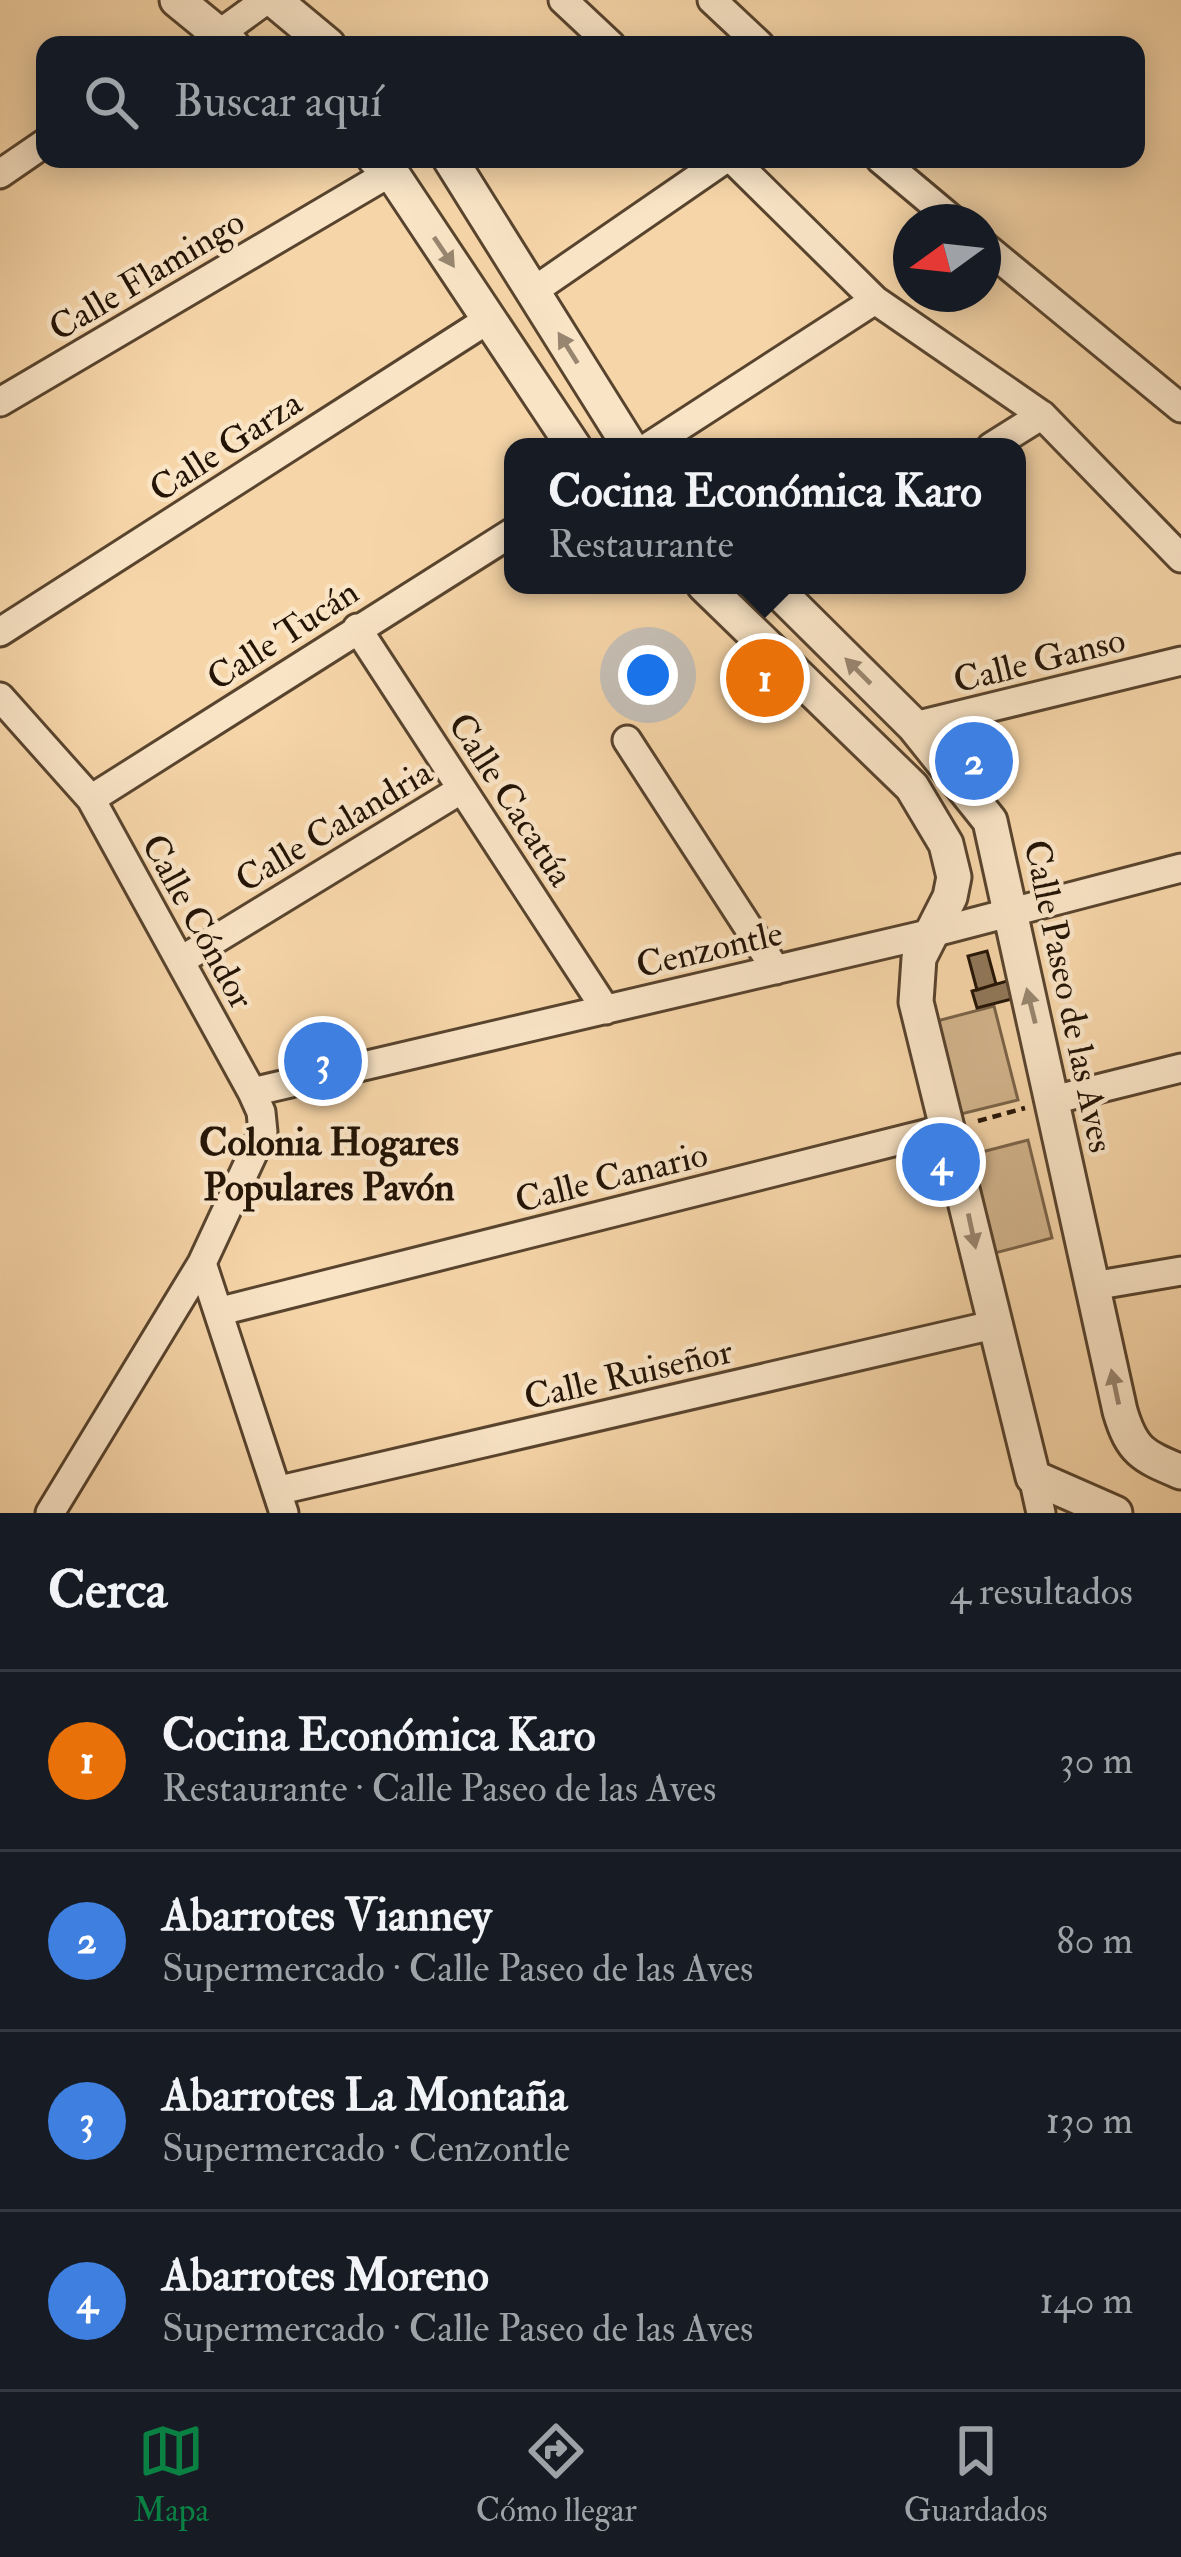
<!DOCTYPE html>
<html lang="es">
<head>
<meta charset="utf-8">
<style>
  :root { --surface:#171b24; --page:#20242c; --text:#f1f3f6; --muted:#9ea1a6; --line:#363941; --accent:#0b8043 }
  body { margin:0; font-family:"IM FELL Double Pica",serif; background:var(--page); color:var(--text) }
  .compass { position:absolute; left:893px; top:204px; width:108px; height:108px; border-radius:50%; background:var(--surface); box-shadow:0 6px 30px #0003; rotate:255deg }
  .you { position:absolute; left:648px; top:675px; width:42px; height:42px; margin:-30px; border:9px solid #fff; border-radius:50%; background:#1a73e8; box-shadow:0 0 0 18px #1a73e833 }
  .badge { display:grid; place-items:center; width:78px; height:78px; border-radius:50%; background:var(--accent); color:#fff; font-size:39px; font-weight:700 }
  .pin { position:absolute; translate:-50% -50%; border:6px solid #fff; box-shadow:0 3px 12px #0006 }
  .popup { position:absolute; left:504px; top:438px; width:522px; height:156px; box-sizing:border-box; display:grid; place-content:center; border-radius:24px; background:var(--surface); filter:drop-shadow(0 3px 9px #0005); font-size:39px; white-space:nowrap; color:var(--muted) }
  .popup b { font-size:45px; color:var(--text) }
  .popup::after { content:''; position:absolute; left:50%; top:100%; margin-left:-24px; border:24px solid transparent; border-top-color:var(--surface) }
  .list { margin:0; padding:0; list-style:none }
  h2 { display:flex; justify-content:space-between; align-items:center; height:156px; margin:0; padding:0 48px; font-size:51px }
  h2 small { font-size:39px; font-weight:400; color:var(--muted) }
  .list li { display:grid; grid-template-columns:78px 1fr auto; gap:36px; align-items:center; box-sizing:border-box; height:180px; padding:0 48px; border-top:3px solid var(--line) }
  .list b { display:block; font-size:45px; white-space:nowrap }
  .list p { margin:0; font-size:39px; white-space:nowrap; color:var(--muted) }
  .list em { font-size:39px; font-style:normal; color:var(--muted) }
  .icon { flex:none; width:66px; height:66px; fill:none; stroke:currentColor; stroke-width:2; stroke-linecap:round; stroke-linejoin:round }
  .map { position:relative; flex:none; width:1181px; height:1513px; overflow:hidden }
  .search { position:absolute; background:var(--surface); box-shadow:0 6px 30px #0003; left:36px; right:36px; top:36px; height:132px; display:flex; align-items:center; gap:30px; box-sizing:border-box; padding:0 42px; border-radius:24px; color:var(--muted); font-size:45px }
  .sheet { height:876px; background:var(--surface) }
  nav { display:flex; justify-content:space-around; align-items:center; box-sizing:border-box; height:168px; border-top:3px solid var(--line); background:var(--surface); font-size:33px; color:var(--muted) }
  nav a { display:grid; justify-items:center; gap:6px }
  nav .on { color:var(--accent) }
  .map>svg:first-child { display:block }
  .green { fill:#d2b48c; stroke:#7b6449; stroke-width:3 }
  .building { fill:#91785a; stroke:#241406; stroke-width:3 }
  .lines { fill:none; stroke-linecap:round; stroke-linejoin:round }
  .minor-casing { stroke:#58442e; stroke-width:33 }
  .tertiary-casing { stroke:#58442e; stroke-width:39 }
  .path { stroke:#241406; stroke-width:4.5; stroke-dasharray:9 6; stroke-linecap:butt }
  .minor { stroke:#f9e4c6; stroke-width:27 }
  .tertiary { stroke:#f9e4c6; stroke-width:33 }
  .oneway { fill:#998670 }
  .labels { text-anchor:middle; stroke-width:9; stroke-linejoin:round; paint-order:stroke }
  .street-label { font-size:36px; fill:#241406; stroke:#f9e4c6 }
  .neighbourhood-label { font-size:39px; font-weight:bold; fill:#241406; stroke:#f9e4c6 }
</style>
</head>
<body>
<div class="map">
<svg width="1181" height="1513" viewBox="0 0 1181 1513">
  <rect width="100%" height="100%" fill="#f6d5a8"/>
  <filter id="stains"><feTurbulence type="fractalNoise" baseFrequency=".00167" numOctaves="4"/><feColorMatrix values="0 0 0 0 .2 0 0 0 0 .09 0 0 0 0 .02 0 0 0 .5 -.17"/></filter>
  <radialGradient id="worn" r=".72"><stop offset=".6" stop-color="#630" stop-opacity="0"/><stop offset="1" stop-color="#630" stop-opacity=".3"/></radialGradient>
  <path class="green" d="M 994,1006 L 1018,1100 L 961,1114 L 937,1021 Z
    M 1028,1140 L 1052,1238 L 995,1253 L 970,1155 Z"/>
  <path class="building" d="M 987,951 L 996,984 L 977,990 L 968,956 Z
    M 1007,981 L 1012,999 L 977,1008 L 972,991 Z"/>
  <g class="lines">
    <defs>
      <path id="minor" d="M 563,0 L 611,45
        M 712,0 L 760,45
        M 204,45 L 266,0
        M 732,159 L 875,300 L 1042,415 L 1181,558
        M 880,159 L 955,222
        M 0,174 L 45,143
        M 983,245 L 1181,408
        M 532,292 L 725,159
        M 0,402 L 391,172
        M 648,447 L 875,300
        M 991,447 L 1042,415
        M 357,628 L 606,1010
        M 0,632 L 489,319
        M 0,697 L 91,799 L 252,1092 L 261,1112 L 263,1132 L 202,1263 L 50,1513
        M 914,726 L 1181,661
        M 627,740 L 776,970
        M 91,799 L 513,532
        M 180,961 L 462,789
        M 252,1092 L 928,934 L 1181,868
        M 1053,1100 L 1181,1068
        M 202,1263 L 284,1513
        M 1093,1286 L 1181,1271
        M 221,1311 L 949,1128
        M 1033,1477 L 1041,1513
        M 280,1490 L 993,1325"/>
      <path id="tertiary" d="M 177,0 L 232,45
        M 274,0 L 328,45
        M 375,159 L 391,172 L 574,447
        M 450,159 L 630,447
        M 704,585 L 912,787 L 946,844 L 954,877 L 950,897 L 919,958 L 916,1002 L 1033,1477 L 1115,1513
        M 772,585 L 914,726 L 990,821 L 1120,1411 C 1132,1452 1143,1456 1181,1472"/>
    </defs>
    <use href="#minor" class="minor-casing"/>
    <use href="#tertiary" class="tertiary-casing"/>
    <path class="path" d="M 978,1121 L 1025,1108"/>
    <use href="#minor" class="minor"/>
    <use href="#tertiary" class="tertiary"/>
  </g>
  <defs><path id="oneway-solid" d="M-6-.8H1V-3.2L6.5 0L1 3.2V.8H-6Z" transform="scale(3)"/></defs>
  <g class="oneway">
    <use href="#oneway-solid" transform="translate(444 252) rotate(56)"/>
    <use href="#oneway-solid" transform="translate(568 348) rotate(-122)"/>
    <use href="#oneway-solid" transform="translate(858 671) rotate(-135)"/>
    <use href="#oneway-solid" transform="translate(1031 1006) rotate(-104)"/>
    <use href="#oneway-solid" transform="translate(972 1231) rotate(78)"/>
    <use href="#oneway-solid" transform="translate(1115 1387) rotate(-102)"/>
  </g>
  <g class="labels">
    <g class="street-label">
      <text transform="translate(146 274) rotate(-31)" y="13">Calle Flamingo</text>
      <text transform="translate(225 445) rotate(-33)" y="13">Calle Garza</text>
      <text transform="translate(282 634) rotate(-33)" y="13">Calle Tucán</text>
      <text transform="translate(1039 659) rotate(-14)" y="13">Calle Ganso</text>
      <text transform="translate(512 799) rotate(57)" y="13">Calle Cacatúa</text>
      <text transform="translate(333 825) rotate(-31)" y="13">Calle Calandria</text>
      <text transform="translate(199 921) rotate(61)" y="13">Calle Cóndor</text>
      <text transform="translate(709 948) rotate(-13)" y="13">Cenzontle</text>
      <text transform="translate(1070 996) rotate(78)" y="13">Calle Paseo de las Aves</text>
      <text transform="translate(611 1176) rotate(-14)" y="13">Calle Canario</text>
      <text transform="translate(628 1373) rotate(-13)" y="13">Calle Ruiseñor</text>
    </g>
    <g class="neighbourhood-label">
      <text x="329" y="1155">Colonia Hogares<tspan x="329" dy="45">Populares Pavón</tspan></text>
    </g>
  </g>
  <rect width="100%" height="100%" filter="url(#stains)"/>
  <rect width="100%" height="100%" fill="url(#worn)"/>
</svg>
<svg class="compass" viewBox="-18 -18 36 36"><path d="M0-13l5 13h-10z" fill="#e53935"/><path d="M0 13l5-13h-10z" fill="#9ea1a6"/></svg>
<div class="you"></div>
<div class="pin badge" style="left:765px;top:678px;background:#e8710a">1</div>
<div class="popup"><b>Cocina Económica Karo</b>Restaurante</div>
<div class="pin badge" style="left:974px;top:761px;background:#3f7fe0">2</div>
<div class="pin badge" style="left:323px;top:1061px;background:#3f7fe0">3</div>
<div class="pin badge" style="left:941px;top:1162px;background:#3f7fe0">4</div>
<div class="search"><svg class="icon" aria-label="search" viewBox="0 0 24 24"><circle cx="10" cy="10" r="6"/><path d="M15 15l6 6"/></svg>Buscar aquí</div>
</div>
<section class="sheet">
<h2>Cerca<small>4 resultados</small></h2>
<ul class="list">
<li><span class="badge" style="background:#e8710a">1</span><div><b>Cocina Económica Karo</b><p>Restaurante · Calle Paseo de las Aves</p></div><em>30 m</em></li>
<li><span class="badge" style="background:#3f7fe0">2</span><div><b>Abarrotes Vianney</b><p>Supermercado · Calle Paseo de las Aves</p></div><em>80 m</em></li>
<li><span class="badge" style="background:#3f7fe0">3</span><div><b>Abarrotes La Montaña</b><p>Supermercado · Cenzontle</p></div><em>130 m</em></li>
<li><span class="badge" style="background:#3f7fe0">4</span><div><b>Abarrotes Moreno</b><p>Supermercado · Calle Paseo de las Aves</p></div><em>140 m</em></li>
</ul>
</section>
<nav>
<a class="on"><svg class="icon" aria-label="map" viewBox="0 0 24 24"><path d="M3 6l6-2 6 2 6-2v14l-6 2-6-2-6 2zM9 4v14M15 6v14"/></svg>Mapa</a>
<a><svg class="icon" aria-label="directions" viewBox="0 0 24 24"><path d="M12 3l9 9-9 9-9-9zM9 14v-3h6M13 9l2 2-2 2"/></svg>Cómo llegar</a>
<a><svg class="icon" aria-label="saved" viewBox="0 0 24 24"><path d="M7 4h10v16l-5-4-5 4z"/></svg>Guardados</a>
</nav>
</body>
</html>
